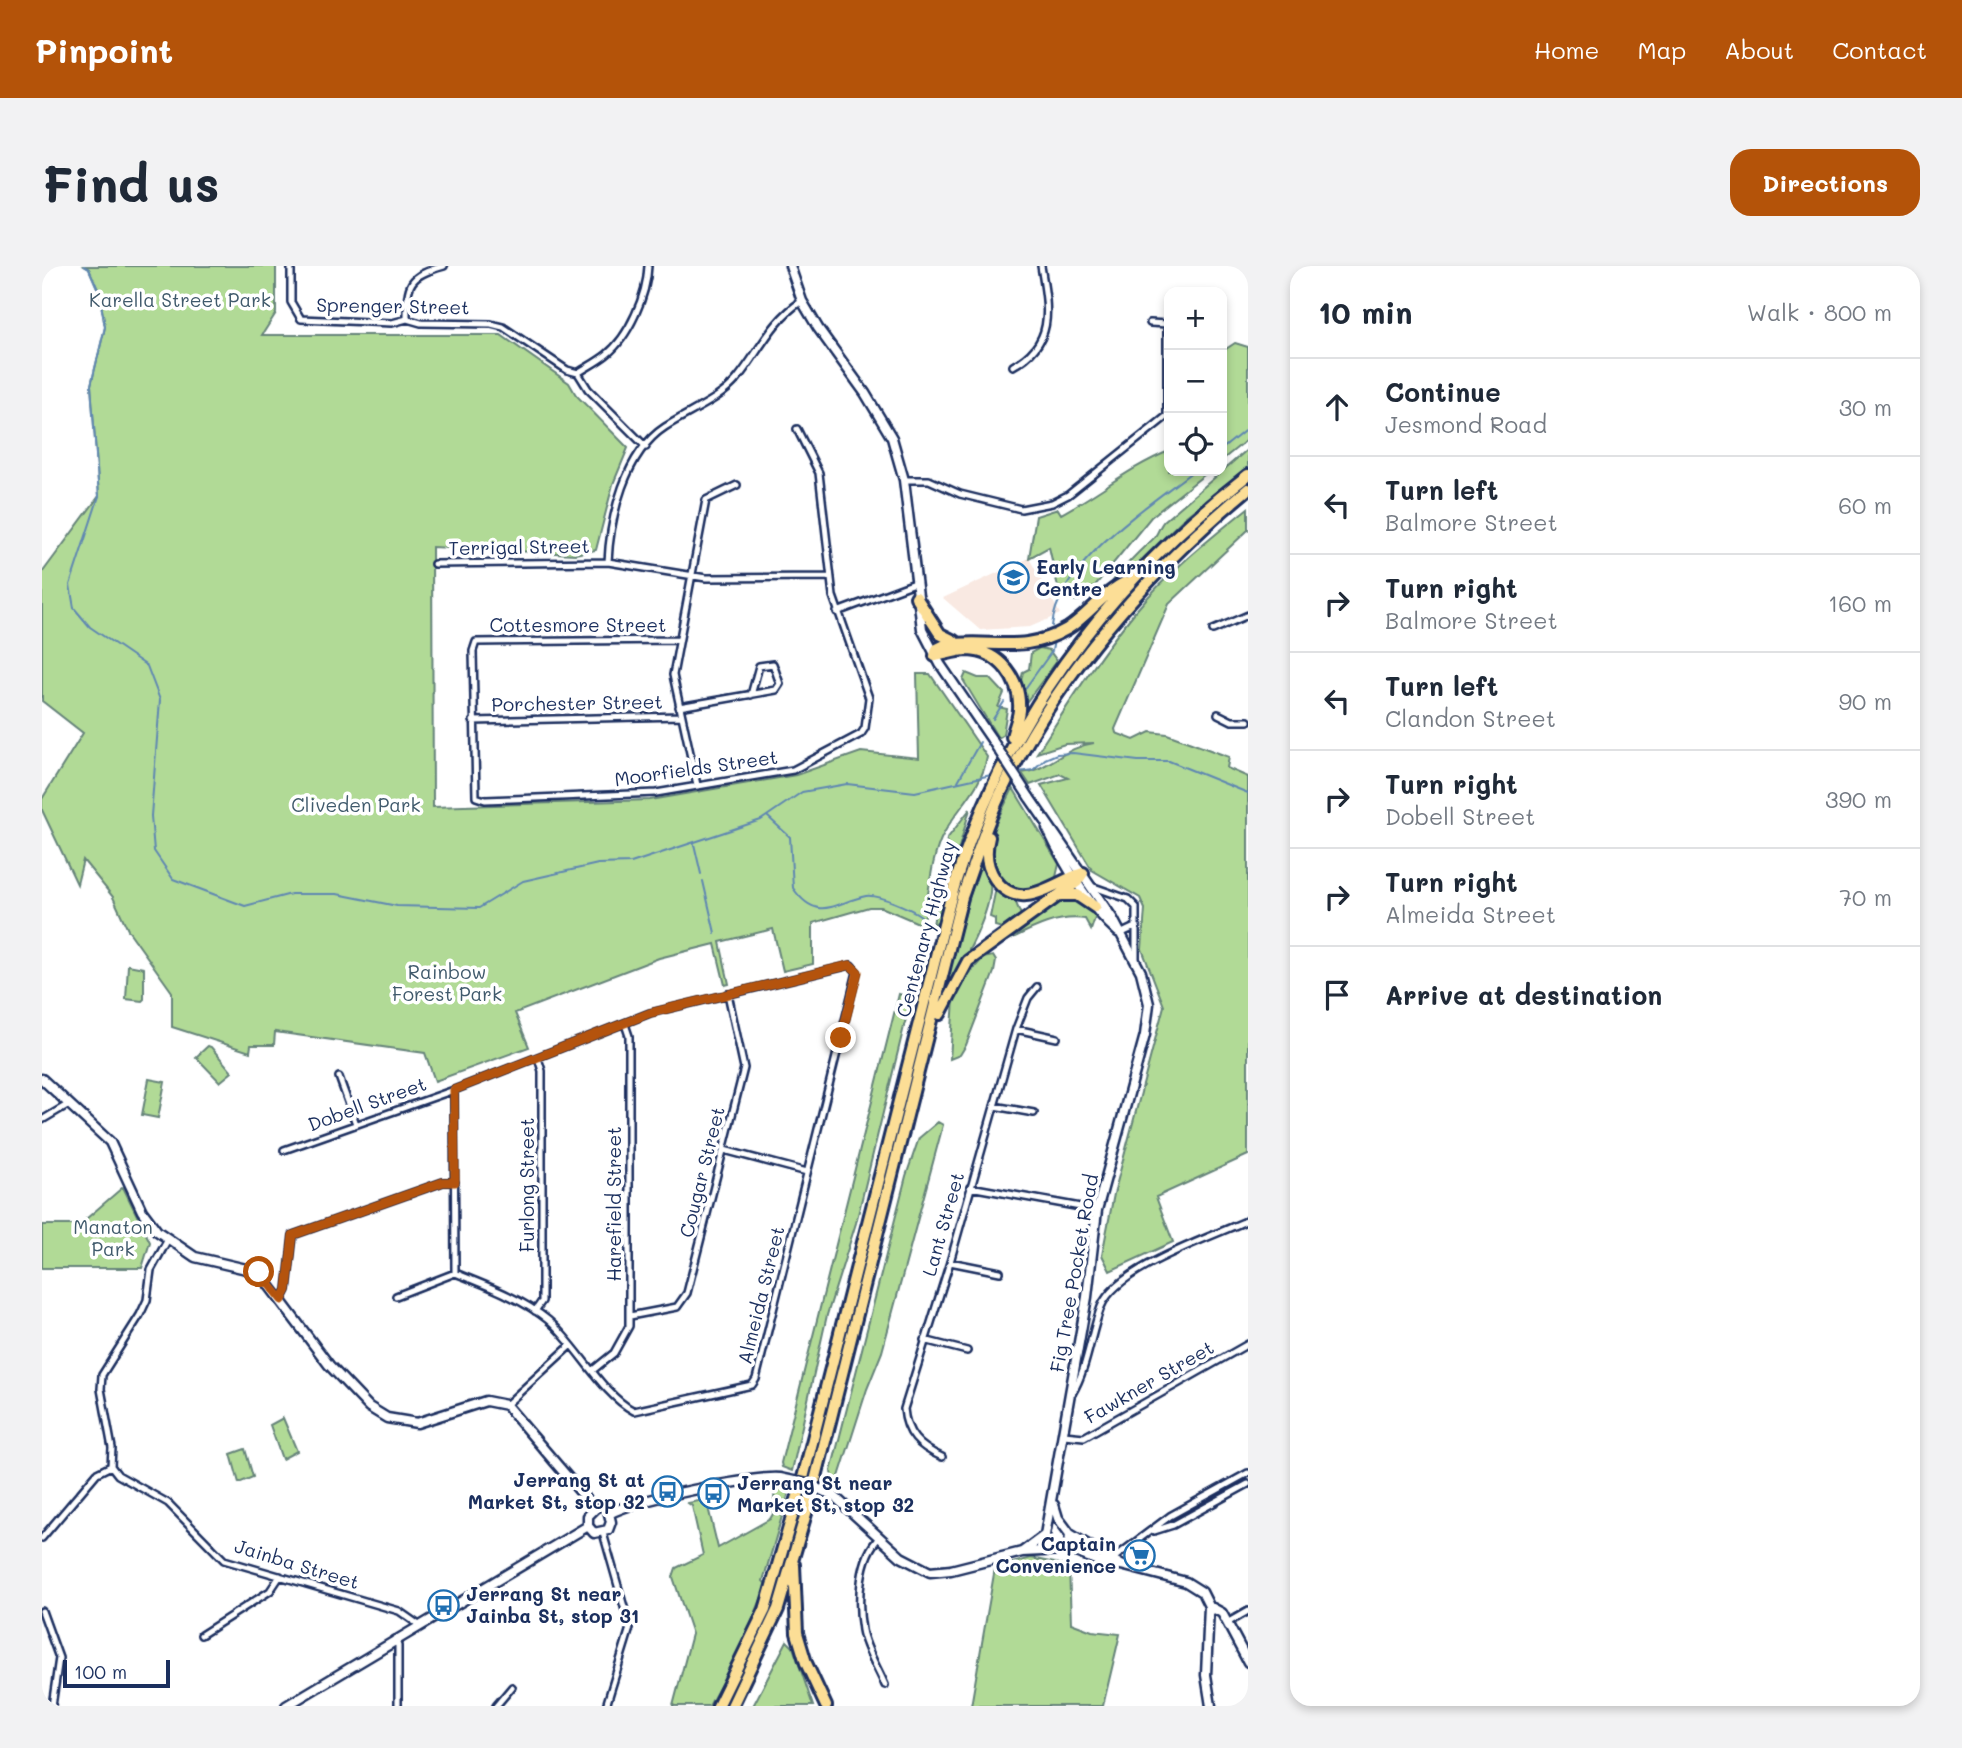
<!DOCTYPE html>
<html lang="en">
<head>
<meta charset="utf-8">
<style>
  :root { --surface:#fff; --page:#f2f2f3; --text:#1f2937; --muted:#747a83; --line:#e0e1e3; --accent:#b45309 }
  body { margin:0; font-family:Mali,sans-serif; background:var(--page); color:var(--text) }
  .controls { position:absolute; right:21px; top:21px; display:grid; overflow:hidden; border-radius:14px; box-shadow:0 4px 10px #0003 }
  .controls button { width:63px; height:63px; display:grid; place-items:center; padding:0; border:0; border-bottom:2px solid var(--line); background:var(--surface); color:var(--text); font:35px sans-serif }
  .scale { position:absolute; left:21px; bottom:18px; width:107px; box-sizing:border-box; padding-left:7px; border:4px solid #1b2f5e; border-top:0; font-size:19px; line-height:24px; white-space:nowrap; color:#1b2f5e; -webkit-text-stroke:5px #fff; paint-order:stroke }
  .stop { position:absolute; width:21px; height:21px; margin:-16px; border:5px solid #b45309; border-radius:50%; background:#fff }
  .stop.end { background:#b45309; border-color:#fff; box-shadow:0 2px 7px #0008 }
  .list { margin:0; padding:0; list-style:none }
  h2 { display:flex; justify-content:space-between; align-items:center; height:91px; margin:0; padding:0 28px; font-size:30px }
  h2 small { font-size:23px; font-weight:400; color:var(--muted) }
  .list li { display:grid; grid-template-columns:46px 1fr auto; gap:21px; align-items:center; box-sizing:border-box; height:98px; padding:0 28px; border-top:2px solid var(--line) }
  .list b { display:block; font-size:26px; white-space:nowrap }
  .list p { margin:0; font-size:23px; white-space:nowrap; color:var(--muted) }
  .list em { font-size:23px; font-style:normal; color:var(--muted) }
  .icon { flex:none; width:38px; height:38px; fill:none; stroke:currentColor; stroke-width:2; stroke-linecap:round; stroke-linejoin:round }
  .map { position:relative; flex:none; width:1206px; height:1440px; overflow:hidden; border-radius:21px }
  header { display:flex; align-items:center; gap:42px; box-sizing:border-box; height:98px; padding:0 35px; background:var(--accent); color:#fff }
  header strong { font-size:33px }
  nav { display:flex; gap:38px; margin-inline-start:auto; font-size:24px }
  .intro { display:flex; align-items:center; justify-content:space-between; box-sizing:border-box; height:168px; padding:0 42px }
  h1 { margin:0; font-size:49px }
  .button { padding:18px 32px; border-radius:21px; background:var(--accent); color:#fff; font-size:24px; font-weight:700 }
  main { display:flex; gap:42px; padding:0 42px }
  aside { flex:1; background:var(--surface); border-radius:21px; box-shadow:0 4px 10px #0003 }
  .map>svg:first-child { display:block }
  .built { fill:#f9e9e2 }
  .green { fill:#b1da96; stroke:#66847a; stroke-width:2 }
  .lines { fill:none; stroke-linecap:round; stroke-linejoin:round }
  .stream { stroke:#5f87b2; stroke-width:2 }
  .street-casing { stroke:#1b2f5e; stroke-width:10 }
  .secondary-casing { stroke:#1b2f5e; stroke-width:13 }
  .highway-casing { stroke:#1b2f5e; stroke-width:16 }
  .street { stroke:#fff; stroke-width:5 }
  .secondary { stroke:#fff; stroke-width:8 }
  .highway { stroke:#fcde96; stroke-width:10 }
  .secondary-bridge-casing { stroke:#1b2f5e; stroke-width:13; stroke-linecap:butt }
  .secondary-bridge { stroke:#fff; stroke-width:8 }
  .route { stroke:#b45309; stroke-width:9 }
  .labels { text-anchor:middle; stroke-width:7; stroke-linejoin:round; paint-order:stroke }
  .park-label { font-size:19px; fill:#405a6c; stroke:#fff }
  .street-label { font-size:19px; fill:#1b2f5e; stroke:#fff }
  .poi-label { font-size:19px; font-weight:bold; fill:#1b2f5e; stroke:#fff; text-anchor:start }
</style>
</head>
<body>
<header>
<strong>Pinpoint</strong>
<nav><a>Home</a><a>Map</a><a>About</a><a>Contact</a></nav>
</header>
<div class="intro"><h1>Find us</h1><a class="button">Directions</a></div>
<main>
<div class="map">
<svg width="1206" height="1440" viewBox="0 0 1206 1440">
  <rect width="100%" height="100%" fill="#fff"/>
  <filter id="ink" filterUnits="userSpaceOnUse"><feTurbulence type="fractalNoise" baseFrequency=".0143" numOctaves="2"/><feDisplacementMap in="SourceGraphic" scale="14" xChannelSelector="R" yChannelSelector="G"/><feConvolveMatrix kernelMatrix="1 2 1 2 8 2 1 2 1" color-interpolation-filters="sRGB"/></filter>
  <g filter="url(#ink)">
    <path class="built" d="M 987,292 L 1018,348 L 988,361 L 938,364 L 901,332 Z"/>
    <path class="green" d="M 42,0 L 234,0 L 234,47 L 220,69 L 459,69 L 527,117 L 534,129 L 586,182 L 571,218 L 554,284 L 533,288 L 390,281 L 391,541 L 608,534 L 754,509 L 819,486 L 877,492 L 875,408 L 888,408 L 945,491 C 940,522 916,541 902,567 C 888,592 887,631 881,659 L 839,641 L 827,641 L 771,657 L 771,698 L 741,705 L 731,663 L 678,676 L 687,718 L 683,719 L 673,678 L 617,692 L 473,747 L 487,781 L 393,815 L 383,787 L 233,766 L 232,779 L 209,779 L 208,786 L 130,761 L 130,726 L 86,664 L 71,631 L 41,594 L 35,618 L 0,544 L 0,533 L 41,467 L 0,435 L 0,307 L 57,230 L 49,119 L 63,61 L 57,26 L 47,3 Z
      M 1193,77 L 1206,81 L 1206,173 L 1180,194 L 1180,151 L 1184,129 L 1180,94 L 1184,83 Z
      M 1206,183 L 1206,201 L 1143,251 L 1061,332 C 1065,317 1098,284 1110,274 C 1116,269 1117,260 1122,255 Z
      M 1127,185 L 1127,205 L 1167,205 L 1109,251 L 1043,332 L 1036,335 L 1022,333 L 1016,321 L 1007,281 L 987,292 L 994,250 L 1016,243 L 1019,248 C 1056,228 1088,201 1127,185 Z
      M 1206,242 L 1206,264 L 1127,338 L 1073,463 L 1074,467 L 1092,474 L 1108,466 L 1125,468 L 1187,491 L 1185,502 L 1206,511 L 1206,889 L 1114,931 L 1131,976 L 1068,1005 L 1060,989 L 1072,928 L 1122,740 L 1100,683 L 1103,643 L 1098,632 L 1050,604 L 999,519 L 1026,512 L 1018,508 L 988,519 L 980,507 C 1007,504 1022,481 1052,477 L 1023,478 L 995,487 C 1026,439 1056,391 1092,347 C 1125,307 1166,274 1206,242 Z
      M 998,382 L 1007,384 L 1015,395 L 982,439 L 978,419 L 981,406 L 987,403 L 989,387 Z
      M 924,407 L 936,412 L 948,412 L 962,427 L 956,441 L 965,443 L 961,469 L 956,472 L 921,414 Z
      M 971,522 L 1017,598 L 1014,611 C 981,640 943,615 949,573 C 952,556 964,538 971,522 Z
      M 928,543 L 896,655 L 891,659 L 905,573 Z
      M 939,589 C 941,598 947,607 948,615 C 952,642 922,695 908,718 L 904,717 Z
      M 954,622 L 972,632 L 979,649 L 960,662 L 953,660 L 953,653 L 948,651 Z
      M 1029,631 L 1050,642 L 1054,649 L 1049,664 L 1043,653 C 1013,649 989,663 963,676 L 957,675 L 1016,635 Z
      M 951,690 L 954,695 L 952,706 L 924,779 L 918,789 L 908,793 L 912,733 L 927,708 L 941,692 Z
      M 86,699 L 102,702 L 102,733 L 100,735 L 84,733 Z
      M 857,728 L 869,732 L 814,957 L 785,1049 L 750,1205 L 740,1201 L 739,1197 Z
      M 166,780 L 169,781 L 190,806 L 178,816 L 154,791 Z
      M 107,813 L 123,816 L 116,852 L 100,849 Z
      M 896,856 L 901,859 L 840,1086 L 825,1123 L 794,1220 L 791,1219 L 789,1205 L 864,910 L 877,872 Z
      M 81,921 L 108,976 L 100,1002 L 0,1002 L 0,959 L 37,959 Z
      M 241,1152 L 255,1185 L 240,1193 L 228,1159 Z
      M 203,1183 L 211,1211 L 197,1217 L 189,1188 Z
      M 733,1220 L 748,1223 L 721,1315 L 725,1319 L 699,1382 L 667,1440 L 631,1440 L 650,1368 L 631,1311 L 634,1302 L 661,1289 L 650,1240 L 646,1237 L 667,1233 L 665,1237 L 676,1282 L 728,1253 L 731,1248 Z
      M 989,1292 L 1027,1300 L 1029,1357 L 1050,1365 L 1078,1368 L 1061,1440 L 929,1440 L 953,1302 Z
      M 745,1375 L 751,1381 L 771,1440 L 711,1440 Z"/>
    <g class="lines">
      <path class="stream" d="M 42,0 L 47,3 L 57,26 L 63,61 L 49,119 L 57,230 L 28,319 L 32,342 L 48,361 L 105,400 L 118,434 L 109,550 L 112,585 L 131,613 L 203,640 L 249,628 L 295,628 L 355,640 L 437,642 L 481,615 L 556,598 L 589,597 L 719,554 L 760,526 L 805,518 L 873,526 L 949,509
        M 1180,183 L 1206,162
        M 1010,360 C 1016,298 1105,241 1151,205
        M 982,424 L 1010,385 L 1012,374
        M 951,453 L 962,436
        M 976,506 L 991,504 L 1003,493 L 1015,488 L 1031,487 L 1096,495 L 1127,495 L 1206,527
        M 916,515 L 938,476
        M 725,550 L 748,571 L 751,622 C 776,658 793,636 824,630 C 836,628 870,643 879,650
        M 652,578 L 659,608
        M 661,615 L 673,667"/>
      <defs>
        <path id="street" d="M 249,0 L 249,36 L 259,53 L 350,57 L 365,53 L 379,57 L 449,58 L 461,61 L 525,104 L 536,107 L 546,123 L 604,181
          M 365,53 C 365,17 366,10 402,0
          M 971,100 C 1014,77 1006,42 999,0
          M 536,107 C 545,101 555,96 564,89 C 587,71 605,29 606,0
          M 862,214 L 887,214 L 918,228 L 979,243 L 1010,237 L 1026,229 L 1125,150 L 1125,58 L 1108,57
          M 566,296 L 664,312 L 789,311
          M 392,298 L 566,296 C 568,251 583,187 623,161 C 646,146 678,134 695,113 C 717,86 730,54 760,35
          M 795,346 L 873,317
          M 1171,364 L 1206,349
          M 636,374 L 434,376 L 431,385 L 434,531 L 443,534 L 614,527 L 751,504 L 819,468 L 823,462 L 827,432 L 791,330 L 777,207 L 755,163
          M 637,441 L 734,424 L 738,418 L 731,398 L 717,400 L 709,429
          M 1176,448 L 1190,455 L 1206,455
          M 431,455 L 639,450
          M 655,519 L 631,409 L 664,234 L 695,219
          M 1049,620 L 1086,633 L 1094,641 L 1094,692
          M 1078,668 L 1095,660
          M 974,763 L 1015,772
          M 297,811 L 314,858
          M 412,824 L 413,1007
          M 952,840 L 992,847
          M 0,854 L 27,838
          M 242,884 L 412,824 L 608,747 L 809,699 L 815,706 L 714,1113 L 710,1119 L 592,1145 C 559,1128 535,1078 506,1054 C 481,1033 443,1019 413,1007 L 354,1030
          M 682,884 L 765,906
          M 928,921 L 1055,944
          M 908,996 L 958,1006
          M 240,1034 L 245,1024 L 251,969 L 401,916 L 413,916
          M 493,1045 L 500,1035 L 500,805 L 496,792
          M 588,1050 L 635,1041 L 645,1027 L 702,802 L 686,728
          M 882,1074 L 925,1085
          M 551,1104 L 572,1087 L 587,1060 L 587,770 L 583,758
          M 1030,1128 C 1046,1101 1048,1070 1059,1041 C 1074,1002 1168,972 1206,954
          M 464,1139 L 529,1079
          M 1022,1169 L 1042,1171 L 1206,1078
          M 900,1191 C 877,1181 864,1168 862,1143 L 908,996 L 974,763 L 986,732 L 995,721
          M 69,1200 L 76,1209 L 126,1237 L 182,1294 L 357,1345 L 377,1359
          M 69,1200 L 70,1182 L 59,1123 L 60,1109 L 98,1049 L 105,1034 L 109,1004 L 125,975
          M 1112,1265 L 1131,1259 L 1206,1218
          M 561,1267 L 588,1362 L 564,1440
          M 838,1271 C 817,1290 815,1336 820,1364 C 823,1382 836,1402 843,1419
          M 0,1272 L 55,1207 L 69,1200
          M 1068,1295 L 1128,1250 L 1206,1207
          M 0,1345 L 17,1392 L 10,1440
          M 1185,1357 L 1206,1345
          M 159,1369 L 228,1325 L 238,1310
          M 353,1373 L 356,1380 L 356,1440
          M 454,1440 L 470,1421"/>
        <path id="secondary" d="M 748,0 L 760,35 L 776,62 L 823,127 L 850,172 L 862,214 L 880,363 L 898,398 L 950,474
          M 987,531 L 1071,653 L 1099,706 L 1107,738 L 1103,769 L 1055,944 L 1045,1031 L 1003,1269 L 1004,1277 L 1009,1283
          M 1005,562 C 1022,598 1045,639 1076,666
          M 0,813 L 68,876 L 100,945 L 115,965 L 153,991 L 217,1006 L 287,1099 L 327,1141 L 345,1152 L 375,1157 L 444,1135 L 464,1139 L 553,1243
          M 792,1230 L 859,1291 L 888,1306 L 909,1304 L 980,1286 L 1021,1284 L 1027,1279 L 1028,1268 L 1016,1252 L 1012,1239
          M 567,1248 C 591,1234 710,1210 738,1212
          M 546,1260 L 552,1267 L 566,1264 L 569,1256 L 567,1248
          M 546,1260 L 546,1250 L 553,1243
          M 1028,1268 L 1079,1299
          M 1024,1282 L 1066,1299 L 1079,1299 L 1144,1316 L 1160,1326 L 1167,1340 L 1164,1409 L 1169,1440
          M 980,1286 L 1003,1269
          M 1167,1340 L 1180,1347 L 1206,1396
          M 244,1440 L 546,1260"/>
        <path id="highway" d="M 874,331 L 898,368 L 912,375
          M 893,390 L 895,383 L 903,379 C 949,372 980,389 1025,363 C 1046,350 1062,326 1084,316
          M 893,390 C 904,388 915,384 926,384 C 958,385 979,414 977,444 C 976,454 972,462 970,471
          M 947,571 C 943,586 944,600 953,613 C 978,649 1013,615 1041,607
          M 1019,629 L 1035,629 L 1053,641
          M 898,748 L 926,695 L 1035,616 L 1041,607
          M 761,1212 L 909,631 C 959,459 1065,318 1206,209
          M 773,1215 L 920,631 C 932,598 942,564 957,531 C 1013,410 1104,308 1206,223
          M 752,1299 L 755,1367 L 764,1397 L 784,1440
          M 676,1440 L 723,1344 L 758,1223
          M 690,1440 L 736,1343 L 770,1227"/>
      </defs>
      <use href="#street" class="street-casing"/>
      <use href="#secondary" class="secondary-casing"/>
      <use href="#highway" class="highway-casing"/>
      <use href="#street" class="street"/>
      <use href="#secondary" class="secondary"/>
      <use href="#highway" class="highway"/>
      <defs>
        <path id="secondary-bridge" d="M 950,474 L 987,531
          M 738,1212 L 766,1218 L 792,1230"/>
      </defs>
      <use href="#secondary-bridge" class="secondary-bridge-casing"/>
      <use href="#secondary-bridge" class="secondary-bridge"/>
    </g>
  </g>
  <g class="lines" filter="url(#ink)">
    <path class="route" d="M 217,1006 L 240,1034 L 245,1024 L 251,969 L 401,916 L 413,916 L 412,824 L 608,747 L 808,699 L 816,706 L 799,772"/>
  </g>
  <defs>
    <symbol id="school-ring" viewBox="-11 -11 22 22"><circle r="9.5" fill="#fff" stroke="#1f6fb2" stroke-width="1.5"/><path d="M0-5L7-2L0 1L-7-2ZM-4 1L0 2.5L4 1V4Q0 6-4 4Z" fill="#1f6fb2"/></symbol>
    <symbol id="bus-ring" viewBox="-11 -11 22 22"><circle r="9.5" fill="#fff" stroke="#1f6fb2" stroke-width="1.5"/><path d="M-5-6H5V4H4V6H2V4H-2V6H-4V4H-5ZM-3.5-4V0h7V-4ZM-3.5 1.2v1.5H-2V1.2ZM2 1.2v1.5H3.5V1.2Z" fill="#1f6fb2"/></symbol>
    <symbol id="supermarket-ring" viewBox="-11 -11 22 22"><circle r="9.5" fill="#fff" stroke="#1f6fb2" stroke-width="1.5"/><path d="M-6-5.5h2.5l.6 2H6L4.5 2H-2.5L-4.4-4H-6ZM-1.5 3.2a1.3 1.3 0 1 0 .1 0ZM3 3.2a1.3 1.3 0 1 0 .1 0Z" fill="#1f6fb2"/></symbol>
  </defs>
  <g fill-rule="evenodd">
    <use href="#school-ring" x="954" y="294" width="35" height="35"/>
    <use href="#bus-ring" x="608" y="1208" width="35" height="35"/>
    <use href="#bus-ring" x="654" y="1210" width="35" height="35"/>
    <use href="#supermarket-ring" x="1080" y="1272" width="35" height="35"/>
    <use href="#bus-ring" x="384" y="1322" width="35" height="35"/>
  </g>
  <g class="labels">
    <g class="park-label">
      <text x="138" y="41">Karella Street Park</text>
      <text x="314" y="546">Cliveden Park</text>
      <text x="405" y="713">Rainbow<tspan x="405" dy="22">Forest Park</tspan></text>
      <text x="71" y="968">Manaton<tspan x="71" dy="22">Park</tspan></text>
    </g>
    <g class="street-label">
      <text transform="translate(351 40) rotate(1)" y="7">Sprenger Street</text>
      <text transform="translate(477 281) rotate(-1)" y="7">Terrigal Street</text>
      <text x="536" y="366">Cottesmore Street</text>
      <text transform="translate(535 437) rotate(-1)" y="7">Porchester Street</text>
      <text transform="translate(654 502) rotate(-8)" y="7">Moorfields Street</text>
      <text transform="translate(884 663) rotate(-75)" y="7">Centenary Highway</text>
      <text transform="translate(325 838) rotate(-20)" y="7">Dobell Street</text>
      <text transform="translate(660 906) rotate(-76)" y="7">Cougar Street</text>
      <text transform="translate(485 919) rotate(-90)" y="7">Furlong Street</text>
      <text transform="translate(572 938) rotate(-90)" y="7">Harefield Street</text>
      <text transform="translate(901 958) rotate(-74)" y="7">Lant Street</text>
      <text transform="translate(1032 1007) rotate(-80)" y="7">Fig Tree Pocket Road</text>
      <text transform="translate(719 1029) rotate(-76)" y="7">Almeida Street</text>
      <text transform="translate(1107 1116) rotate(-30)" y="7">Fawkner Street</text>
      <text transform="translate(255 1298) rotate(17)" y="7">Jainba Street</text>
    </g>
    <g class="poi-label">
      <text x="994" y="308">Early Learning<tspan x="994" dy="22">Centre</tspan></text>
      <text x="603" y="1221" text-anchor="end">Jerrang St at<tspan x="603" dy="22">Market St, stop 32</tspan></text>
      <text x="695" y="1224">Jerrang St near<tspan x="695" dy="22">Market St, stop 32</tspan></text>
      <text x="1074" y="1285" text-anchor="end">Captain<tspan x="1074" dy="22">Convenience</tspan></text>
      <text x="424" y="1335">Jerrang St near<tspan x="424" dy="22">Jainba St, stop 31</tspan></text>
    </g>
  </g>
</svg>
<div class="controls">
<button>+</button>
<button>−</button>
<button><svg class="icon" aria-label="locate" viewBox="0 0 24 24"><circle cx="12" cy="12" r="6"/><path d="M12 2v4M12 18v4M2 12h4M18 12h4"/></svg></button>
</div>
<div class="scale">100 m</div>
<div class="stop" style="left:217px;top:1006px"></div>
<div class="stop end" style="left:799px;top:772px"></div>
</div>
<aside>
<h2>10 min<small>Walk · 800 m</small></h2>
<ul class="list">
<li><svg class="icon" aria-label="ahead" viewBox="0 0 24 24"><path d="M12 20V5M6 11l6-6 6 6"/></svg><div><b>Continue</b><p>Jesmond Road</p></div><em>30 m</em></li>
<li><svg class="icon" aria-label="left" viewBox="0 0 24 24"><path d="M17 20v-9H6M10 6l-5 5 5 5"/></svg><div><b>Turn left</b><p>Balmore Street</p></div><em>60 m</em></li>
<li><svg class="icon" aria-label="right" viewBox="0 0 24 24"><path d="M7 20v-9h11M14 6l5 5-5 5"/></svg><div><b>Turn right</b><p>Balmore Street</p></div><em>160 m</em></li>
<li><svg class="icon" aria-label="left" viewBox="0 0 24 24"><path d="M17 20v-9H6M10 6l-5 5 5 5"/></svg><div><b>Turn left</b><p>Clandon Street</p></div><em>90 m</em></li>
<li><svg class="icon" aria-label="right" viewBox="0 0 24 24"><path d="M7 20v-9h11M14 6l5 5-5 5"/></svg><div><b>Turn right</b><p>Dobell Street</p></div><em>390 m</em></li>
<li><svg class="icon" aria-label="right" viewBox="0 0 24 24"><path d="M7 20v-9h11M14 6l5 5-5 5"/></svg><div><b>Turn right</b><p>Almeida Street</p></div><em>70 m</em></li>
<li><svg class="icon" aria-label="arrive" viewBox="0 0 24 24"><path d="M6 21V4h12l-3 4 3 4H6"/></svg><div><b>Arrive at destination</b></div></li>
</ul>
</aside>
</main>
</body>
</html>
